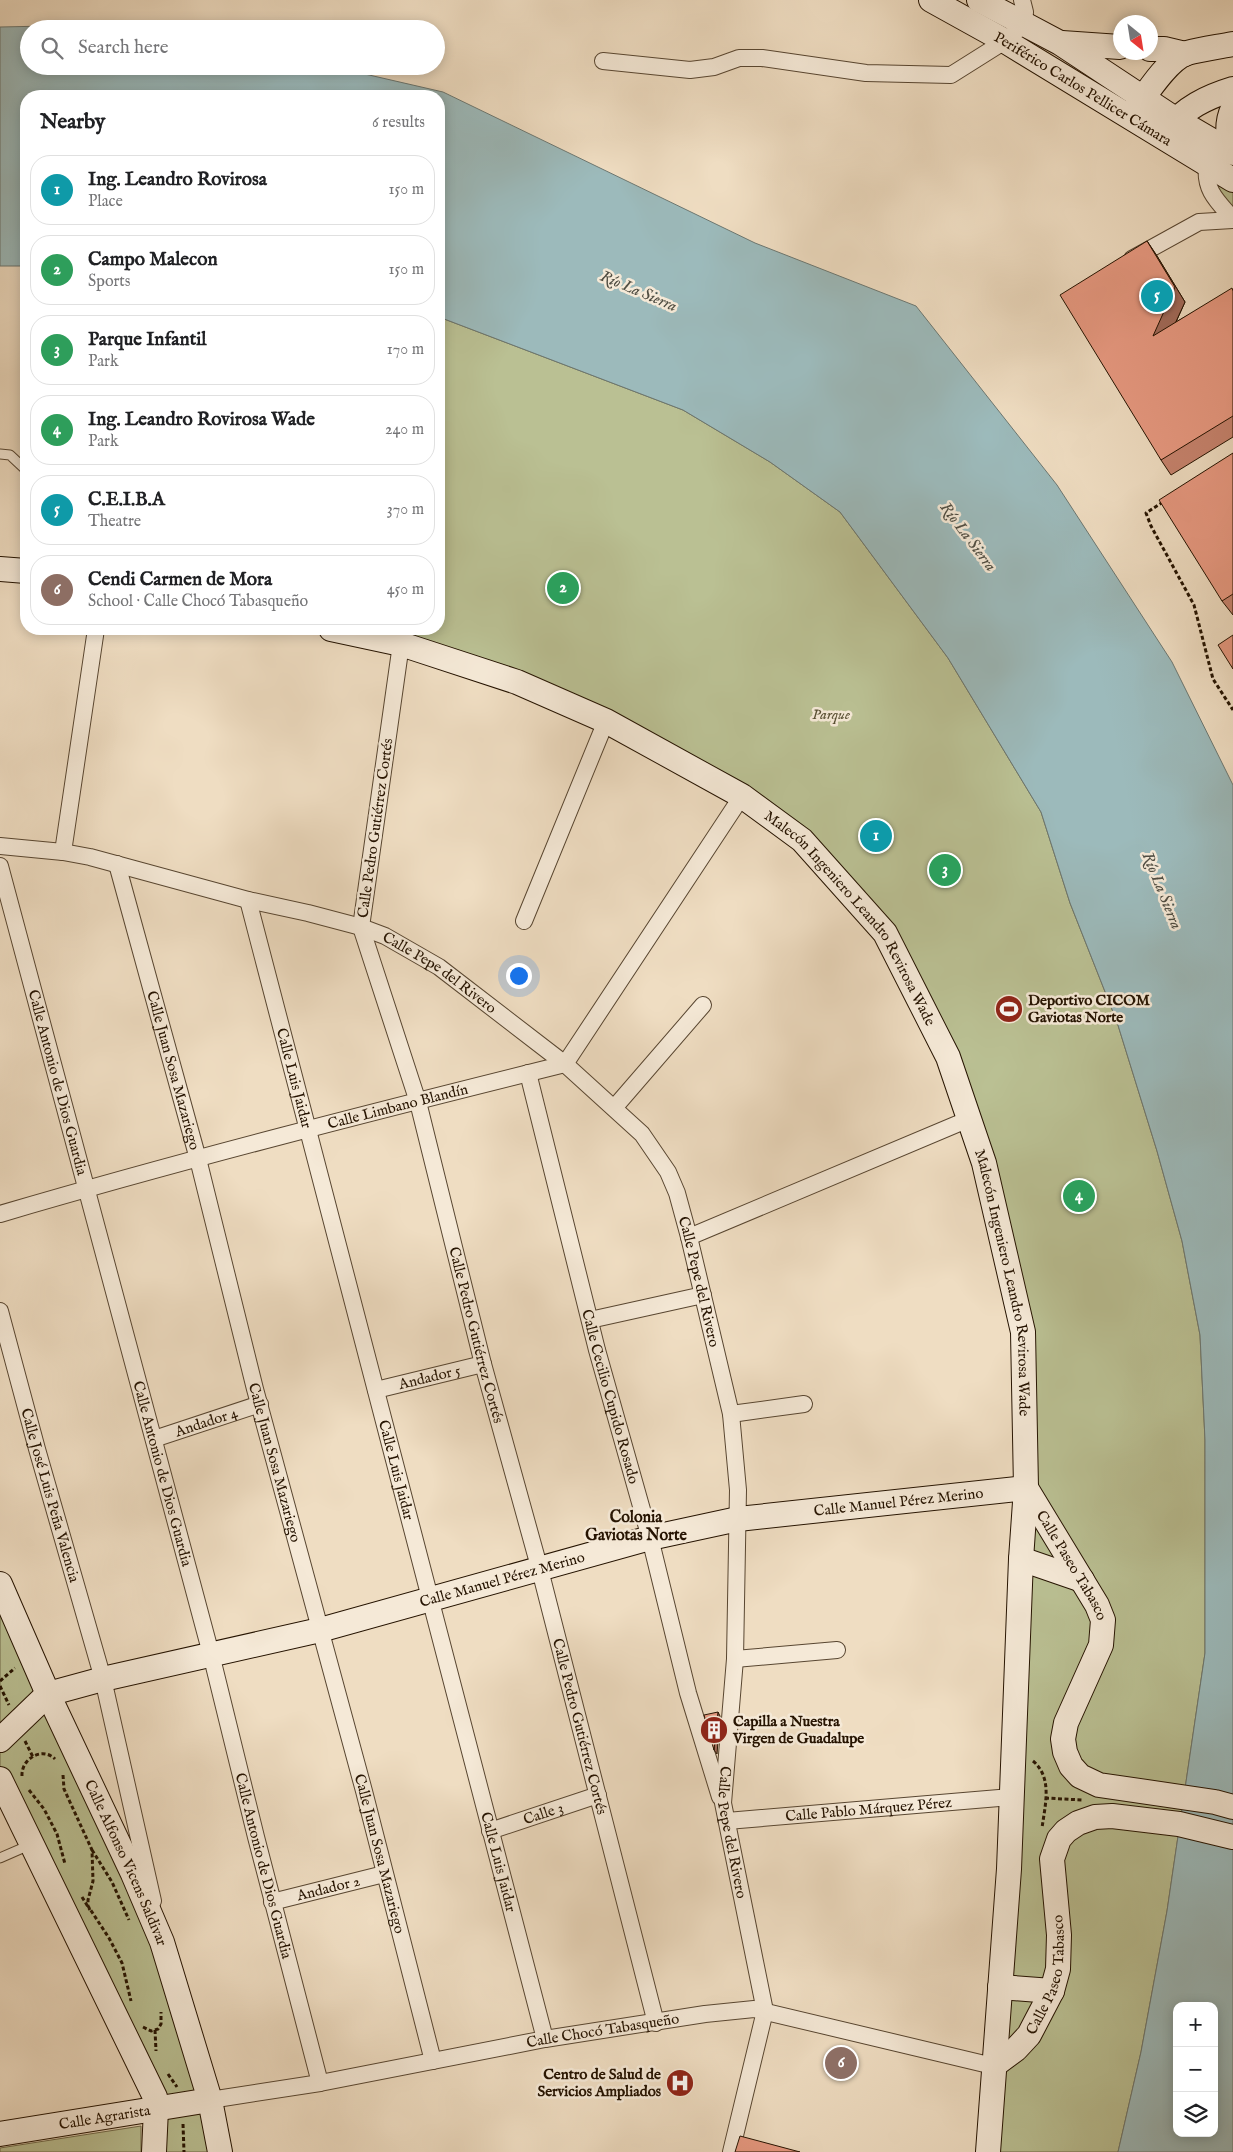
<!DOCTYPE html>
<html lang="en">
<head>
<meta charset="utf-8">
<style>
  :root { --surface:#fff; --page:#f6f6f6; --text:#202124; --muted:#757577; --line:#e0e0e0; --accent:#8f2418 }
  body { margin:0; font-family:"IM FELL English",serif; background:var(--page); color:var(--text) }
  .controls { position:absolute; right:15px; bottom:15px; display:grid; overflow:hidden; border-radius:10px; box-shadow:0 2px 12px #0003 }
  .controls button { width:45px; height:45px; display:grid; place-items:center; padding:0; border:0; border-bottom:1px solid var(--line); background:var(--surface); color:var(--text); font:25px sans-serif }
  .compass { position:absolute; left:1113px; top:15px; width:45px; height:45px; border-radius:50%; background:var(--surface); box-shadow:0 2px 12px #0003; rotate:150deg }
  .you { position:absolute; left:518px; top:975px; width:18px; height:18px; margin:-12px; border:4px solid #fff; border-radius:50%; background:#1a73e8; box-shadow:0 0 0 8px #1a73e833 }
  .badge { display:grid; place-items:center; width:32px; height:32px; border-radius:50%; background:var(--accent); color:#fff; font-size:16px; font-weight:700 }
  .pin { position:absolute; translate:-50% -50%; border:2px solid #fff; box-shadow:0 1px 5px #0006 }
  .list { margin:0; padding:0; list-style:none }
  h2 { display:flex; justify-content:space-between; align-items:center; height:65px; margin:0; padding:0 20px; font-size:21px }
  h2 small { font-size:16px; font-weight:400; color:var(--muted) }
  .list li { display:grid; grid-template-columns:32px 1fr auto; gap:15px; align-items:center; box-sizing:border-box; height:70px; margin:0 10px 10px; padding:0 10px; border:1px solid var(--line); border-radius:20px }
  .list b { display:block; font-size:19px; white-space:nowrap }
  .list p { margin:0; font-size:16px; white-space:nowrap; color:var(--muted) }
  .list em { font-size:16px; font-style:normal; color:var(--muted) }
  .icon { flex:none; width:28px; height:28px; fill:none; stroke:currentColor; stroke-width:2; stroke-linecap:round; stroke-linejoin:round }
  .map { position:relative; flex:none; width:1233px; height:2152px; overflow:hidden }
  .search { position:absolute; background:var(--surface); box-shadow:0 2px 12px #0003; left:20px; top:20px; width:425px; height:55px; display:flex; align-items:center; gap:12px; box-sizing:border-box; padding:0 18px; border-radius:28px; color:var(--muted); font-size:19px }
  .panel { position:absolute; background:var(--surface); box-shadow:0 2px 12px #0003; left:20px; top:90px; width:425px; height:545px; border-radius:20px }
  .map>svg:first-child { display:block }
  .green { fill:#bac093; stroke:#706a4a }
  .water { fill:#9cbabb; stroke:#6c7771; fill-rule:evenodd }
  .lines { fill:none; stroke-linecap:round; stroke-linejoin:round }
  .lane-casing { stroke:#584631; stroke-width:11 }
  .street-casing { stroke:#584631; stroke-width:18 }
  .secondary-casing { stroke:#251301; stroke-width:26 }
  .path { stroke:#251301; stroke-width:3; stroke-dasharray:4 2.5; stroke-linecap:butt }
  .lane { stroke:#f5e9d7; stroke-width:9 }
  .street { stroke:#f5e9d7; stroke-width:16 }
  .secondary { stroke:#f5e9d7; stroke-width:24 }
  .wall { fill:#c7846f; stroke:#251301 }
  .shaded-wall { fill:#a26b5a; stroke:#251301 }
  .building { fill:#e79981; stroke:#251301 }
  .labels { text-anchor:middle; stroke-width:5; stroke-linejoin:round; paint-order:stroke }
  .street-label { font-size:15px; fill:#251301; stroke:#f5e9d7 }
  .park-label { font-size:15px; font-style:italic; fill:#595034; stroke:#f5e9d7 }
  .poi-label { font-size:15px; font-weight:bold; fill:#251301; stroke:#f5e9d7; text-anchor:start }
  .water-label { font-size:16px; font-style:italic; fill:#4f4d42; stroke:#f5e9d7 }
  .neighbourhood-label { font-size:16px; font-weight:bold; fill:#251301; stroke:#f5e9d7 }
</style>
</head>
<body>
<div class="map">
<svg width="1233" height="2152" viewBox="0 0 1233 2152">
  <rect width="100%" height="100%" fill="#efddc2"/>
  <filter id="stains"><feTurbulence type="fractalNoise" baseFrequency=".004" numOctaves="4"/><feColorMatrix values="0 0 0 0 .2 0 0 0 0 .09 0 0 0 0 .02 0 0 0 .5 -.17"/></filter>
  <radialGradient id="worn" r=".72"><stop offset=".6" stop-color="#630" stop-opacity="0"/><stop offset="1" stop-color="#630" stop-opacity=".3"/></radialGradient>
  <path class="green" d="M 1207,165 L 1233,180 L 1233,219 Z
    M 439,317 L 683,410 L 770,462 L 840,512 L 948,658 L 1041,812 L 1070,903 L 1117,1022 L 1157,1151 L 1182,1241 L 1200,1335 L 1205,1440 L 1205,1653 L 1167,1911 L 1141,2052 L 1118,2152 L 988,2152 L 1023,1332 L 969,1119 L 885,933 L 802,840 L 606,721 L 331,629 L 439,629 Z
    M 0,1600 L 37,1691 L 0,1729 Z
    M 45,1704 L 165,1974 L 200,2094 L 164,2099 L 0,1771 L 0,1745 Z
    M 205,2109 L 214,2152 L 164,2152 L 166,2116 Z
    M 141,2126 L 141,2152 L 0,2152 L 0,2148 Z"/>
  <path class="water" d="M 142,24 L 162,29 L 29,29 L 29,66 L 330,66 L 443,92 L 755,243 L 916,306 L 1057,485 L 1172,662 L 1233,785 L 1233,2152 L 1118,2152 L 1141,2052 L 1167,1911 L 1205,1653 L 1205,1440 L 1200,1335 L 1182,1241 L 1157,1151 L 1117,1022 L 1070,903 L 1041,812 L 948,658 L 840,512 L 770,462 L 683,410 L 439,317 L 439,96 L 26,96 L 26,266 L 0,266 L 0,27 ZM 1177,2006 L 1214,2006 L 1214,2133 L 1177,2133 Z"/>
  <g class="lines">
    <defs>
      <path id="lane" d="M 0,454 L 10,455 L 26,470
        M 0,1858 L 32,1844"/>
      <g id="street">
        <path d="M 603,61 L 690,70 L 714,67 L 739,58 L 762,58 L 866,73 L 951,75 L 1005,41 L 1024,24 L 1025,12 L 1022,0"/>
        <path d="M 1207,165 C 1204,190 1217,201 1233,219"/>
        <path d="M 1132,259 L 1199,222 L 1233,220"/>
        <path id="s1" d="M 401,644 L 361,927 L 418,1102 L 483,1364 L 540,1570 L 656,2023"/>
        <path id="s2" d="M 0,846 L 63,852 L 90,857 L 248,900 L 308,913 L 361,927 L 385,936 L 439,967 L 565,1064 L 642,1134 L 668,1172 L 677,1193 L 689,1237 L 731,1414 L 738,1490 L 735,1659 L 723,1803 L 765,2011 L 731,2152"/>
        <path d="M 63,852 L 96,629"/>
        <path id="s3" d="M 117,864 L 198,1159 L 255,1389 L 364,1791 L 433,2061"/>
        <path id="s4" d="M 0,866 L 211,1654 L 256,1837 L 320,2083"/>
        <path id="s5" d="M 248,900 L 545,2039"/>
        <path d="M 524,921 L 606,721"/>
        <path id="s6" d="M 528,1073 L 597,1350 L 650,1538 L 688,1693 L 720,1797"/>
        <path d="M 614,1108 L 703,1005"/>
        <path id="s7" d="M 0,1214 C 187,1159 376,1111 565,1064 L 742,796"/>
        <path d="M 689,1237 L 969,1119"/>
        <path id="s8" d="M 0,1311 L 37,1449 L 103,1679 L 153,1901"/>
        <path d="M 590,1320 L 703,1295"/>
        <path id="s9" d="M 376,1390 L 483,1364"/>
        <path d="M 731,1414 L 804,1404"/>
        <path id="s10" d="M 154,1439 L 260,1404"/>
        <path d="M 735,1659 L 837,1650"/>
        <path id="s11" d="M 727,1821 L 1011,1797"/>
        <path id="s12" d="M 490,1831 L 598,1795"/>
        <path id="s13" d="M 272,1902 L 384,1874"/>
        <path id="s14" d="M 210,2100 L 320,2083 L 545,2039 L 705,2014 L 754,2009 L 993,2066"/>
      </g>
      <g id="secondary">
        <path id="s15" d="M 931,0 L 1005,41 L 1233,180"/>
        <path d="M 979,0 L 1060,43 L 1175,119 L 1233,153"/>
        <path d="M 1062,43 L 1120,47"/>
        <path d="M 1150,49 L 1164,49 L 1185,54"/>
        <path d="M 1134,111 C 1146,94 1168,59 1187,53 C 1201,49 1218,47 1233,44"/>
        <path d="M 1167,130 C 1184,108 1207,97 1233,89"/>
        <path d="M 1231,152 C 1228,136 1226,123 1233,108"/>
        <path d="M 0,569 L 26,571"/>
        <path id="s16" d="M 331,629 L 401,644 L 517,682 L 606,721 L 742,796 L 802,840 L 885,933 L 948,1057 L 984,1163 L 1023,1332 L 1026,1488 L 1021,1559 L 1009,1869 L 988,2152"/>
        <path id="s17" d="M 1026,1488 L 1097,1605 L 1103,1620 L 1101,1645 L 1066,1723 L 1063,1739 L 1065,1752 L 1071,1766 L 1080,1776 L 1099,1785 L 1215,1802 L 1233,1807"/>
        <path d="M 1021,1559 L 1082,1580"/>
        <path id="s18" d="M 0,1584 L 48,1694 L 133,1874 L 162,1942 L 210,2100 L 220,2152"/>
        <path id="s19" d="M 0,1740 L 48,1694 L 103,1679 L 320,1630 L 650,1538 L 738,1519 L 1026,1488"/>
        <path d="M 0,1779 L 155,2097 L 156,2109 L 154,2152"/>
        <path d="M 1000,1987 L 1052,1991"/>
        <path id="s20" d="M 993,2066 L 1016,2049 L 1029,2035 L 1052,1991 L 1058,1969 L 1059,1935 L 1052,1859 L 1059,1839 L 1066,1831 L 1078,1823 L 1095,1817 L 1112,1816 L 1179,1824 L 1233,1837"/>
        <path id="s21" d="M 0,2134 L 210,2100"/>
      </g>
    </defs>
    <use href="#lane" class="lane-casing"/>
    <use href="#street" class="street-casing"/>
    <use href="#secondary" class="secondary-casing"/>
    <path class="path" d="M 1163,502 L 1146,513 L 1151,526 L 1194,605 L 1213,679 L 1233,710
      M 0,1681 L 15,1668
      M 0,1686 L 9,1705
      M 25,1741 L 33,1757
      M 1033,1761 C 1053,1778 1045,1805 1042,1828
      M 63,1775 L 64,1789 L 92,1850 L 93,1881 L 88,1900 L 88,1906 L 109,1938 L 122,1963 L 131,2001
      M 22,1776 C 21,1759 42,1746 55,1759
      M 29,1790 L 44,1809 L 57,1834 L 65,1864
      M 1045,1798 L 1082,1800
      M 92,1850 L 112,1882 L 129,1920
      M 82,1897 L 90,1910
      M 143,2027 L 151,2031 L 158,2029 L 161,2024 L 161,2012
      M 155,2030 L 156,2051
      M 168,2074 L 177,2087
      M 183,2124 L 184,2152"/>
    <use href="#lane" class="lane"/>
    <use href="#street" class="street"/>
    <use href="#secondary" class="secondary"/>
  </g>
  <path class="wall" d="M 1147,241 L 1157,256 L 1185,302 L 1176,322 L 1233,290 L 1233,437 L 1171,475 L 1161,460 Z
    M 1233,453 L 1233,615 L 1222,601 Z"/>
  <path class="shaded-wall" d="M 1147,241 L 1157,256 L 1185,302 L 1163,350 L 1153,336 Z
    M 718,1712 L 720,1716 L 717,1754 L 714,1750 Z"/>
  <path class="building" d="M 1147,241 L 1175,287 L 1153,336 L 1232,288 L 1233,291 L 1233,416 L 1161,460 L 1060,295 Z
    M 1233,453 L 1233,594 L 1222,601 L 1159,500 Z
    M 1233,635 L 1233,669 L 1218,645 Z
    M 718,1712 L 714,1750 L 704,1715 Z
    M 740,2136 L 800,2152 L 735,2152 Z"/>
  <defs>
    <symbol id="stadium-disc" viewBox="-11 -11 22 22"><circle r="9.5" fill="#8f2418" stroke="#f5e9d7"/><path d="M0-5a6.5 5 0 1 0 0 10a6.5 5 0 1 0 0-10ZM-3.5-1.8h7v3.6h-7Z" fill="#fff"/></symbol>
    <symbol id="building-disc" viewBox="-11 -11 22 22"><circle r="9.5" fill="#8f2418" stroke="#f5e9d7"/><path d="M-4-6H4V6H1V3H-1V6H-4ZM-2.5-4.3h1.7v1.8h-1.7ZM.8-4.3h1.7v1.8H.8ZM-2.5-1h1.7V.8h-1.7ZM.8-1h1.7V.8H.8Z" fill="#fff"/></symbol>
    <symbol id="hospital-disc" viewBox="-11 -11 22 22"><circle r="9.5" fill="#8f2418" stroke="#f5e9d7"/><path d="M-5-5h3v3.5h4V-5h3V5h-3V1.5h-4V5h-3Z" fill="#fff"/></symbol>
  </defs>
  <g fill-rule="evenodd">
    <use href="#stadium-disc" x="993" y="993" width="32" height="32"/>
    <use href="#building-disc" x="698" y="1714" width="32" height="32"/>
    <use href="#hospital-disc" x="664" y="2067" width="32" height="32"/>
  </g>
  <g class="labels">
    <g class="street-label">
      <text dy="5" stroke="none"><textPath href="#s15" startOffset="176">Periférico Carlos Pellicer Cámara</textPath></text>
      <text transform="translate(375 828) rotate(-82)" y="5">Calle Pedro Gutiérrez Cortés</text>
      <text dy="5" stroke="none"><textPath href="#s16" startOffset="612">Malecón Ingeniero Leandro Revirosa Wade</textPath></text>
      <text dy="5" stroke="none"><textPath href="#s2" startOffset="462">Calle Pepe del Rivero</textPath></text>
      <text dy="5" stroke="none"><textPath href="#s3" startOffset="214">Calle Juan Sosa Mazariego</textPath></text>
      <text dy="5" stroke="none"><textPath href="#s5" startOffset="184">Calle Luis Jaidar</textPath></text>
      <text dy="5" stroke="none"><textPath href="#s4" startOffset="224">Calle Antonio de Dios Guardia</textPath></text>
      <text dy="5" stroke="none"><textPath href="#s7" startOffset="412">Calle Limbano Blandín</textPath></text>
      <text dy="5" stroke="none"><textPath href="#s2" startOffset="882">Calle Pepe del Rivero</textPath></text>
      <text dy="5" stroke="none"><textPath href="#s16" startOffset="1018">Malecón Ingeniero Leandro Revirosa Wade</textPath></text>
      <text dy="5" stroke="none"><textPath href="#s1" startOffset="710">Calle Pedro Gutiérrez Cortés</textPath></text>
      <text dy="5" stroke="none"><textPath href="#s9" startOffset="55">Andador 5</textPath></text>
      <text dy="5" stroke="none"><textPath href="#s6" startOffset="334">Calle Cecilio Cupido Rosado</textPath></text>
      <text dy="5" stroke="none"><textPath href="#s10" startOffset="55">Andador 4</textPath></text>
      <text dy="5" stroke="none"><textPath href="#s3" startOffset="619">Calle Juan Sosa Mazariego</textPath></text>
      <text dy="5" stroke="none"><textPath href="#s5" startOffset="589">Calle Luis Jaidar</textPath></text>
      <text dy="5" stroke="none"><textPath href="#s4" startOffset="629">Calle Antonio de Dios Guardia</textPath></text>
      <text dy="5" stroke="none"><textPath href="#s8" startOffset="191">Calle José Luis Peña Valencia</textPath></text>
      <text dy="5" stroke="none"><textPath href="#s19" startOffset="940">Calle Manuel Pérez Merino</textPath></text>
      <text dy="5" stroke="none"><textPath href="#s17" startOffset="90">Calle Paseo Tabasco</textPath></text>
      <text dy="5" stroke="none"><textPath href="#s19" startOffset="535">Calle Manuel Pérez Merino</textPath></text>
      <text dy="5" stroke="none"><textPath href="#s1" startOffset="1115">Calle Pedro Gutiérrez Cortés</textPath></text>
      <text dy="5" stroke="none"><textPath href="#s11" startOffset="142">Calle Pablo Márquez Pérez</textPath></text>
      <text dy="5" stroke="none"><textPath href="#s12" startOffset="56">Calle 3</textPath></text>
      <text dy="5" stroke="none"><textPath href="#s2" startOffset="1438">Calle Pepe del Rivero</textPath></text>
      <text dy="5" stroke="none"><textPath href="#s3" startOffset="1024">Calle Juan Sosa Mazariego</textPath></text>
      <text dy="5" stroke="none"><textPath href="#s18" startOffset="306">Calle Alfonso Vicens Saldivar</textPath></text>
      <text dy="5" stroke="none"><textPath href="#s5" startOffset="994">Calle Luis Jaidar</textPath></text>
      <text dy="5" stroke="none"><textPath href="#s4" startOffset="1034">Calle Antonio de Dios Guardia</textPath></text>
      <text dy="5" stroke="none"><textPath href="#s13" startOffset="58">Andador 2</textPath></text>
      <text dy="5" stroke="none"><textPath href="#s20" startOffset="112">Calle Paseo Tabasco</textPath></text>
      <text dy="5" stroke="none"><textPath href="#s14" startOffset="399">Calle Chocó Tabasqueño</textPath></text>
      <text dy="5" stroke="none"><textPath href="#s21" startOffset="106">Calle Agrarista</textPath></text>
    </g>
    <g class="park-label">
      <text x="831" y="719">Parque</text>
    </g>
    <g class="poi-label">
      <text x="1028" y="1005">Deportivo CICOM<tspan x="1028" dy="17">Gaviotas Norte</tspan></text>
      <text x="733" y="1726">Capilla a Nuestra<tspan x="733" dy="17">Virgen de Guadalupe</tspan></text>
      <text x="661" y="2079" text-anchor="end">Centro de Salud de<tspan x="661" dy="17">Servicios Ampliados</tspan></text>
    </g>
    <g class="water-label">
      <text transform="translate(639 290) rotate(23)" y="6">Río La Sierra</text>
      <text transform="translate(969 536) rotate(53)" y="6">Río La Sierra</text>
      <text transform="translate(1163 890) rotate(68)" y="6">Río La Sierra</text>
    </g>
    <g class="neighbourhood-label">
      <text x="636" y="1522">Colonia<tspan x="636" dy="18">Gaviotas Norte</tspan></text>
    </g>
  </g>
  <rect width="100%" height="100%" filter="url(#stains)"/>
  <rect width="100%" height="100%" fill="url(#worn)"/>
</svg>
<div class="controls">
<button>+</button>
<button>−</button>
<button><svg class="icon" aria-label="layers" viewBox="0 0 24 24"><path d="M12 4l9 5-9 5-9-5zM3 14l9 5 9-5"/></svg></button>
</div>
<svg class="compass" viewBox="-18 -18 36 36"><path d="M0-13l5 13h-10z" fill="#e53935"/><path d="M0 13l5-13h-10z" fill="#757577"/></svg>
<div class="you"></div>
<div class="pin badge" style="left:876px;top:836px;background:#0f9aa8">1</div>
<div class="pin badge" style="left:563px;top:588px;background:#2e9e5b">2</div>
<div class="pin badge" style="left:945px;top:870px;background:#2e9e5b">3</div>
<div class="pin badge" style="left:1079px;top:1196px;background:#2e9e5b">4</div>
<div class="pin badge" style="left:1157px;top:296px;background:#0f9aa8">5</div>
<div class="pin badge" style="left:841px;top:2063px;background:#8d6e63">6</div>
<div class="search"><svg class="icon" aria-label="search" viewBox="0 0 24 24"><circle cx="10" cy="10" r="6"/><path d="M15 15l6 6"/></svg>Search here</div>
<section class="panel">
<h2>Nearby<small>6 results</small></h2>
<ul class="list">
<li><span class="badge" style="background:#0f9aa8">1</span><div><b>Ing. Leandro Rovirosa</b><p>Place</p></div><em>150 m</em></li>
<li><span class="badge" style="background:#2e9e5b">2</span><div><b>Campo Malecon</b><p>Sports</p></div><em>150 m</em></li>
<li><span class="badge" style="background:#2e9e5b">3</span><div><b>Parque Infantil</b><p>Park</p></div><em>170 m</em></li>
<li><span class="badge" style="background:#2e9e5b">4</span><div><b>Ing. Leandro Rovirosa Wade</b><p>Park</p></div><em>240 m</em></li>
<li><span class="badge" style="background:#0f9aa8">5</span><div><b>C.E.I.B.A</b><p>Theatre</p></div><em>370 m</em></li>
<li><span class="badge" style="background:#8d6e63">6</span><div><b>Cendi Carmen de Mora</b><p>School · Calle Chocó Tabasqueño</p></div><em>450 m</em></li>
</ul>
</section>
</div>
</body>
</html>
